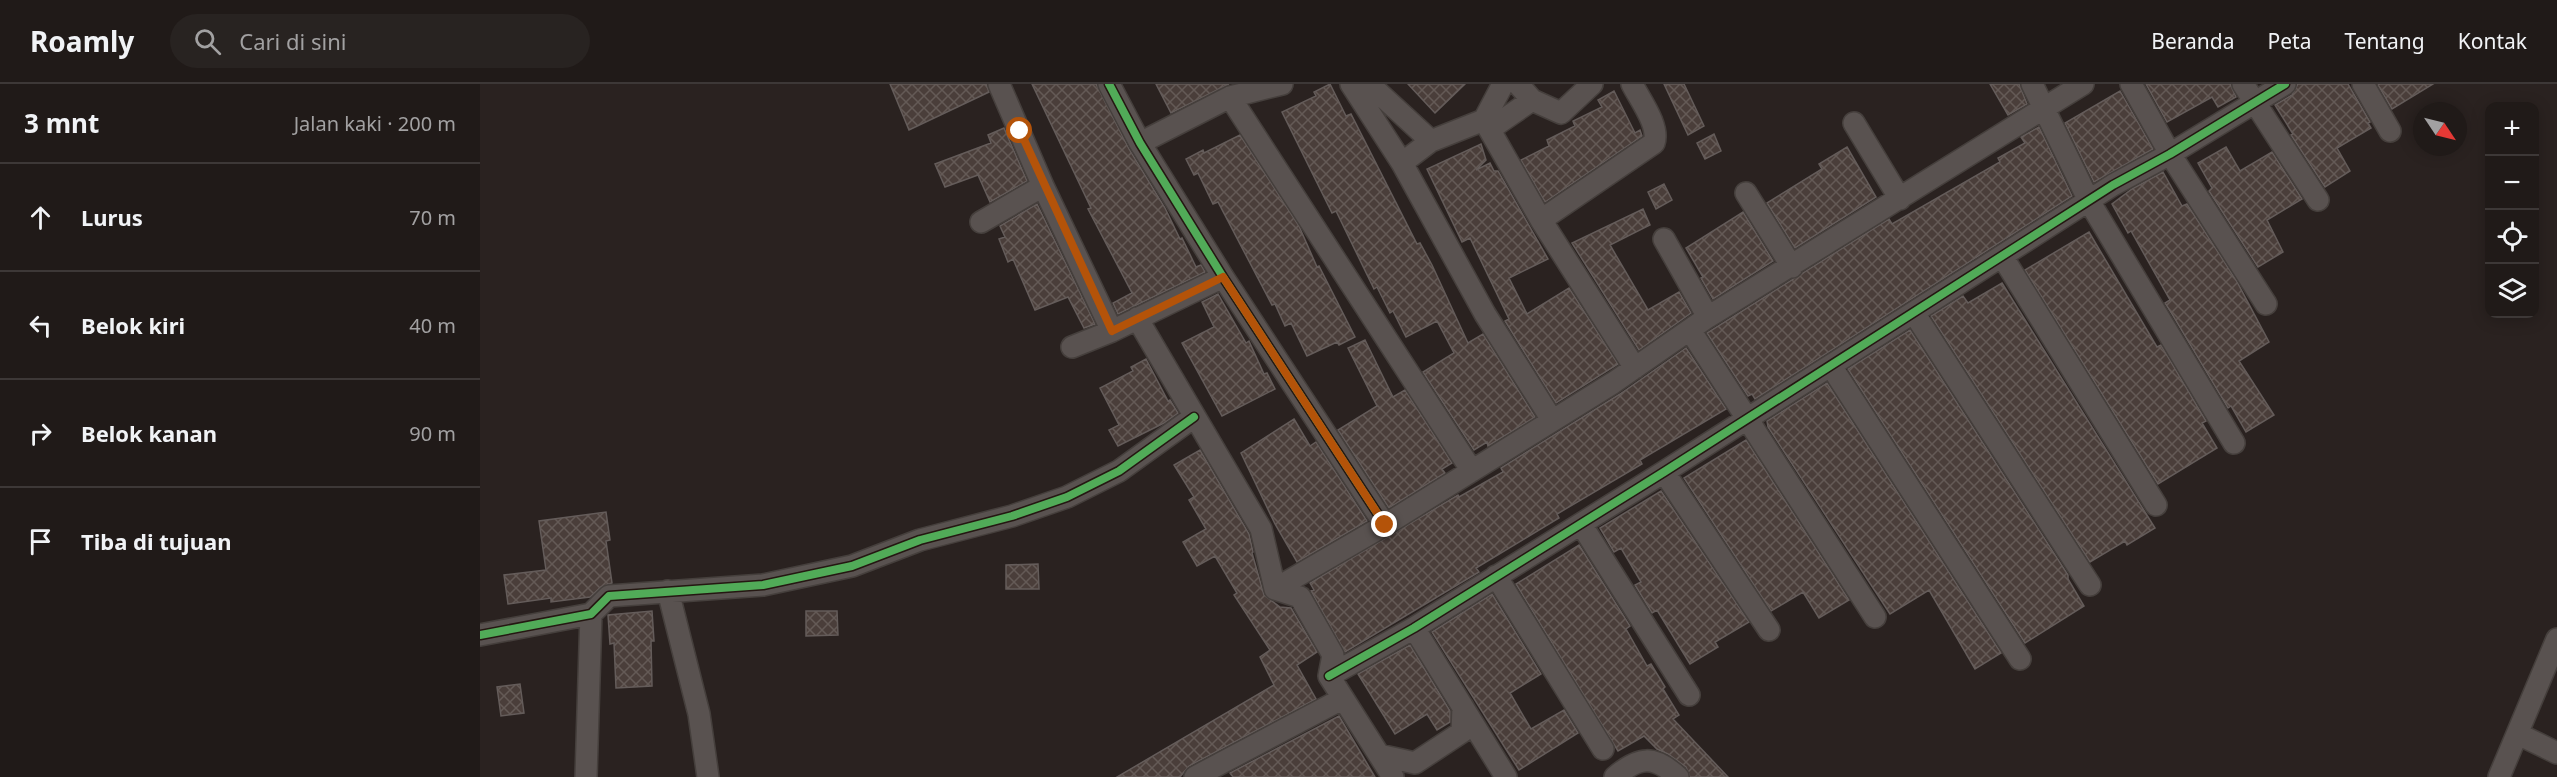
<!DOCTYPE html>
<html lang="id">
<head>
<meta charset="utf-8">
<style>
  :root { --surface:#201a18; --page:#282321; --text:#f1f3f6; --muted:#a2a1a2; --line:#3d3837 }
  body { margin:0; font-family:"Noto Sans",sans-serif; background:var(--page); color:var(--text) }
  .controls { position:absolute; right:18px; top:18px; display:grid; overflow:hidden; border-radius:12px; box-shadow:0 3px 15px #0003 }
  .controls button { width:54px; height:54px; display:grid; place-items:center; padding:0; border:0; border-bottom:2px solid var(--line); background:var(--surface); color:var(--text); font:30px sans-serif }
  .compass { position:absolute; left:1933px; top:18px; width:54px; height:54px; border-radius:50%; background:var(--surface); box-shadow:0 3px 15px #0003; rotate:125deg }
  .stop { position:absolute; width:18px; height:18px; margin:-14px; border:4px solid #b45309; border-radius:50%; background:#fff }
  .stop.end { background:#b45309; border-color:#fff; box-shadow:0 2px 6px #0008 }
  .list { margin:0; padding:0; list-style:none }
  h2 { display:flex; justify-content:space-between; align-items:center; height:78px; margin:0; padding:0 24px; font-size:26px }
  h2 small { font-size:20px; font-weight:400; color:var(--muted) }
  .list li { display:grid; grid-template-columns:39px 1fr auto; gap:18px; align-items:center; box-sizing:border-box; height:108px; padding:0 24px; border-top:2px solid var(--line) }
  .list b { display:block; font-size:22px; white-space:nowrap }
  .list em { font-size:20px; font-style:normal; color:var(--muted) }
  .icon { flex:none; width:33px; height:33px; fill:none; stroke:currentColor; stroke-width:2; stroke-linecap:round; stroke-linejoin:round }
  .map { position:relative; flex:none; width:2077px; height:693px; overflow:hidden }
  header { display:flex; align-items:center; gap:36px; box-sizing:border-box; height:84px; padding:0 30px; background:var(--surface); border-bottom:2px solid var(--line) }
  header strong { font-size:28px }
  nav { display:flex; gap:33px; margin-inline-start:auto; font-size:21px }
  .search { width:420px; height:54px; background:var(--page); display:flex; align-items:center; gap:15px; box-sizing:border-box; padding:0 21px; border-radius:33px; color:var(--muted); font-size:22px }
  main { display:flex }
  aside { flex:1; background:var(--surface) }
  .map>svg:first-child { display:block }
  .building { fill:url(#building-cross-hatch); stroke:#645c5a; stroke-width:1.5 }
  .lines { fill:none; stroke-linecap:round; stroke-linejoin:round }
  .street-casing { stroke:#453f3c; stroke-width:24 }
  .street { stroke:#595250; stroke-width:21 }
  .cycleway-casing { stroke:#251712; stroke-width:11 }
  .cycleway { stroke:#51ab58; stroke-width:8 }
  .route { stroke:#b45309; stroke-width:8 }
</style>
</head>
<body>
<header>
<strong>Roamly</strong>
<div class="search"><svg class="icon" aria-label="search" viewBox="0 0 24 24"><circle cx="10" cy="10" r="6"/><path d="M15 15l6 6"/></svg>Cari di sini</div>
<nav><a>Beranda</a><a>Peta</a><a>Tentang</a><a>Kontak</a></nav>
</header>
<main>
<aside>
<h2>3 mnt<small>Jalan kaki · 200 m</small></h2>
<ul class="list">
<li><svg class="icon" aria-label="ahead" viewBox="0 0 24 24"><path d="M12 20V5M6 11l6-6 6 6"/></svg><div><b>Lurus</b></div><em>70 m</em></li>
<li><svg class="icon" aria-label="left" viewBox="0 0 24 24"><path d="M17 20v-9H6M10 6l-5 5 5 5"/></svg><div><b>Belok kiri</b></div><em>40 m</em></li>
<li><svg class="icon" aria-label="right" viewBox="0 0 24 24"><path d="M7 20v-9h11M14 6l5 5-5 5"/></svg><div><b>Belok kanan</b></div><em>90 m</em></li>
<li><svg class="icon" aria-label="arrive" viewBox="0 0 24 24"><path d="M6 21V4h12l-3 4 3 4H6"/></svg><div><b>Tiba di tujuan</b></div></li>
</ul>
</aside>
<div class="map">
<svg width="2077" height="693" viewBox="0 0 2077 693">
  <defs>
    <pattern id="building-cross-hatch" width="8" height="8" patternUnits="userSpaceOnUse" patternTransform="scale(1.5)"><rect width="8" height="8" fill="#4a3e3a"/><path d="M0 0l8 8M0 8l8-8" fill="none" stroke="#645a56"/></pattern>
  </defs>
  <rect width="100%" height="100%" fill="#2a2220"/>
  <path class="building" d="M 410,0 L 506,0 L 509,8 L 429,46 Z
    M 552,0 L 616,0 L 649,65 L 685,124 L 700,155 L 702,154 L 716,183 L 721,181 L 725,188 L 638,230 L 633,219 L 652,209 L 608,125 L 611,124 Z
    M 676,0 L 749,0 L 691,29 Z
    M 850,0 L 866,32 L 871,30 L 937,160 L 940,159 L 952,181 L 988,259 L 1003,250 L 1055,333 L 1008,362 L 1007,358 L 994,366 L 943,288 L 974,269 L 957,237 L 926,253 L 913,227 L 910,229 L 897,203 L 894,205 L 856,127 L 852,129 L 802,28 L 836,12 L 834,8 Z
    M 928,0 L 985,0 L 955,29 Z
    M 1184,0 L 1204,0 L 1224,42 L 1208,51 Z
    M 1510,0 L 1539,0 L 1547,20 L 1528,31 Z
    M 1666,0 L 1750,0 L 1756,13 L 1738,23 L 1732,13 L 1687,38 Z
    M 1818,0 L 1868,0 L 1890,38 L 1888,39 L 1891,44 L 1857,64 L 1870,87 L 1845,103 L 1811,51 L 1813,50 L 1795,21 L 1812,11 Z
    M 1900,0 L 1953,0 L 1912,25 L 1898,1 Z
    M 1134,7 L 1155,49 L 1160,46 L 1162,52 L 1065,118 L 1041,76 L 1069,62 L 1067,56 L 1095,42 L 1093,37 L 1122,23 L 1118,16 Z
    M 1640,7 L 1673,65 L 1614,98 L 1585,39 Z
    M 1559,43 L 1592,112 L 1275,315 L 1272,310 L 1268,312 L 1227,249 L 1409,135 L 1412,140 L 1520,78 L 1518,74 L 1545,59 L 1541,53 Z
    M 524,44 L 547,97 L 510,118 L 498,91 L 465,103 L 455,80 L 511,59 L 508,51 Z
    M 1234,50 L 1241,67 L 1225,75 L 1217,59 Z
    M 760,51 L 819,142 L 837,183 L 839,182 L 875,253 L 859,261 L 857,258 L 827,272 L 811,239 L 805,242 L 795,220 L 792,221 L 738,118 L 733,120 L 718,89 L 714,91 L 706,75 L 723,66 L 724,69 Z
    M 1001,60 L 1006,76 L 996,86 L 1010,79 L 1014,87 L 1018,87 L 1068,175 L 1029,194 L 1047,230 L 1089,204 L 1138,280 L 1076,319 L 1025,237 L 1029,235 L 990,154 L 982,158 L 947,85 Z
    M 1367,63 L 1396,113 L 1315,164 L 1287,119 L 1342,85 L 1339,80 Z
    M 1746,63 L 1760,87 L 1792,68 L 1822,115 L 1787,136 L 1803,168 L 1778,183 L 1729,107 L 1732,104 L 1718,79 Z
    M 1683,88 L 1702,122 L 1707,120 L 1756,196 L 1789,258 L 1759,277 L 1794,331 L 1766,348 L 1751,322 L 1748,324 L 1692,230 L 1685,219 L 1690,216 L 1651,147 L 1648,149 L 1632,120 L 1652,105 Z
    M 1184,100 L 1192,116 L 1176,125 L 1168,108 Z
    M 557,120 L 615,240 L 604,244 L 588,213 L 555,226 L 533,175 L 528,178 L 519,155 L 525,153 L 520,142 Z
    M 1163,125 L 1170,141 L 1130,161 L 1168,226 L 1199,208 L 1211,229 L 1159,266 L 1092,159 Z
    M 1263,128 L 1293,177 L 1233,215 L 1221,194 L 1223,193 L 1206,164 Z
    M 1609,148 L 1677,263 L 1681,261 L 1726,337 L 1722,339 L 1737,364 L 1678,400 L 1545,186 Z
    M 1522,199 L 1675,444 L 1647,461 L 1645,457 L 1610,478 L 1451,232 L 1483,212 L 1488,219 Z
    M 738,210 L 766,259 L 769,257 L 784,290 L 787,289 L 795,305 L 742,332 L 702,259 L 734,243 L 722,218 Z
    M 1430,246 L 1588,491 L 1588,495 L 1604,522 L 1545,559 L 1368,285 Z
    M 885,256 L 913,313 L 925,306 L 972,379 L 962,385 L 965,389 L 909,424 L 858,346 L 897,322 L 868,264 Z
    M 1206,264 L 1246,325 L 1160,376 L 1162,380 L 1077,430 L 1079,434 L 996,484 L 999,488 L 865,568 L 831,507 L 834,506 L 830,499 L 978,411 L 979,413 L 1023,388 L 1021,384 L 1140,310 Z
    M 666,275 L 688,317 L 690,316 L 698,329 L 684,339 L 638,362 L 629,346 L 639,341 L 620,304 L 653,287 L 651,283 Z
    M 1347,299 L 1521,569 L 1495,585 L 1449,506 L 1410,530 L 1288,343 L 1287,337 Z
    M 814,335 L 830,362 L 836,358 L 887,437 L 817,478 L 795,440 L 761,369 Z
    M 1266,356 L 1369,516 L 1339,534 L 1323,508 L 1291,527 L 1204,394 Z
    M 720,366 L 769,450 L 773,468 L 772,469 L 784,511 L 800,523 L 811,524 L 837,568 L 817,581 L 836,615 L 709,682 L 700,693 L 637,693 L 794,601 L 780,573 L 790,566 L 754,511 L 757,509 L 735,472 L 717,482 L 703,458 L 726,445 L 709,416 L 714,413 L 694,381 Z
    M 1181,407 L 1269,538 L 1235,558 L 1238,563 L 1210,580 L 1177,526 L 1172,529 L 1155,501 L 1161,498 L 1141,464 L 1134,468 L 1120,444 Z
    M 126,428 L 130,456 L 126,457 L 132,499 L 121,503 L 110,513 L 71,518 L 71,514 L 28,520 L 24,491 L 66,486 L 59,437 Z
    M 1099,461 L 1150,542 L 1146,545 L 1167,582 L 1171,580 L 1185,603 L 1183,605 L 1199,631 L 1193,635 L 1248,693 L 1210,693 L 1206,683 L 1188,670 L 1177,665 L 1164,652 L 1138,667 L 1036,500 Z
    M 558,480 L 559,505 L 526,505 L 526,481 Z
    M 1012,510 L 1061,590 L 1030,609 L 1051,645 L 1084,626 L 1098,649 L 1039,686 L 952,548 Z
    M 172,527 L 174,557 L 171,557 L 172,602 L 136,604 L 134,559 L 130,560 L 128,531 Z
    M 326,527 L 357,527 L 358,551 L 326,552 Z
    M 930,561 L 970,627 L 970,638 L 957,646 L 947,630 L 915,650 L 878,590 Z
    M 40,600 L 44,629 L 21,632 L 17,603 Z
    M 859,632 L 895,693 L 753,693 L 750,689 Z"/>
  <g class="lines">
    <defs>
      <path id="street" d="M 519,0 L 563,102 L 632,247
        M 629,0 L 660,59 L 743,193 L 905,441
        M 871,0 L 922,79 L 1005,230 L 1072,336
        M 889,0 L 951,57
        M 1038,0 L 1052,16 L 1081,29 L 1112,0
        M 1552,0 L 1609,117 L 1754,359
        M 1651,0 L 1690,70 L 1786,220
        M 1763,0 L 1838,116
        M 1883,0 L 1910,47
        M 750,13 L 992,387
        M 1004,36 L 1061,136 L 1155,284
        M 1374,39 L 1420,115
        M 1010,45 L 1052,16
        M 660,59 L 750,13 L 802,0
        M 922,79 L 951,57 L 1004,36 L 1023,0
        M 1266,109 L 1312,183
        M 1061,136 L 1174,59 C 1180,42 1160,16 1152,0
        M 501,138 L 563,102
        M 1184,155 L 1228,233
        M 1522,172 L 1676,421
        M 1434,229 L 1610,501
        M 657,234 L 781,445 L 795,505 L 820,513 L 853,571 L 849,592 L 913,693
        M 1210,246 L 1395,533
        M 592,263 L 632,247 L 743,193
        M 1351,282 L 1540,575
        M 1184,388 L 1289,546
        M 1101,440 L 1209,611
        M 1016,492 L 1123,665
        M 795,505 L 905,441 L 1133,299 L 1228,233 L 1603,0
        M 188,507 L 219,630 L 228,693
        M 934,544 L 1026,693
        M 0,551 L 111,530 L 129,512 L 283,501 L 372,482 L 440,456 L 532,432 L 587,413 L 639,387 L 714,333
        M 849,592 L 934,544 L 1184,388 L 1633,101 L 1690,70 L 1805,0
        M 2038,650 L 2077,669
        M 899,671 L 935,679 L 982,648 L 983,623
        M 106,693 L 111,530
        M 715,693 L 862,615
        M 1135,693 C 1159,672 1174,671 1198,693
        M 2019,693 L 2077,555"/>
    </defs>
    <use href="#street" class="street-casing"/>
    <use href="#street" class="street"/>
    <defs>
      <path id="cycleway" d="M 629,0 L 660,59 L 743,193 L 905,441
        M 0,551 L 111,530 L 129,512 L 283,501 L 372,482 L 440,456 L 532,432 L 587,413 L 639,387 L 714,333
        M 849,592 L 934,544 L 1184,388 L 1633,101 L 1690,70 L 1805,0"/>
    </defs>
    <use href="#cycleway" class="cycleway-casing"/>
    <use href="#cycleway" class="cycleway"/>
  </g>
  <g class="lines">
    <path class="route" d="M 540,47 L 632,247 L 743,193 L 905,441"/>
  </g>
</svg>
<div class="controls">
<button>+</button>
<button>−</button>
<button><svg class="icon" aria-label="locate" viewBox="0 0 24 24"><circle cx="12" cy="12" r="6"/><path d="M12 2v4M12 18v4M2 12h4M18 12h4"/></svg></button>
<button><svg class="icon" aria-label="layers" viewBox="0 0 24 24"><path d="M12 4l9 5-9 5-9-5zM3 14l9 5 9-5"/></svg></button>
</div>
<svg class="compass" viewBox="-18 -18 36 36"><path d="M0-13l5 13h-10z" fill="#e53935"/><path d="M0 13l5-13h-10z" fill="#a2a1a2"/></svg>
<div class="stop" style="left:540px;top:47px"></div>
<div class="stop end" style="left:905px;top:441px"></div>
</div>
</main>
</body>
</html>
